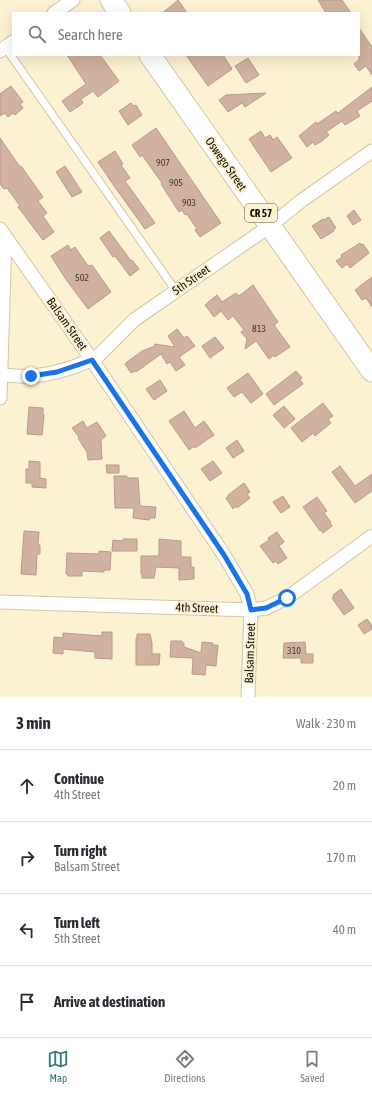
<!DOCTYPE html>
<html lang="en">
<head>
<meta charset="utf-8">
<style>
  :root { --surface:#fff; --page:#f7f7f7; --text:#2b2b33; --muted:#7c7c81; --line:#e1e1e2; --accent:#337c7c }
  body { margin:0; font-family:"Asap Condensed",sans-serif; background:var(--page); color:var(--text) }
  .stop { position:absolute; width:12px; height:12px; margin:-9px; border:3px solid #1a73e8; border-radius:50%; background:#fff }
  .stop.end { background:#1a73e8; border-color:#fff; box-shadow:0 1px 4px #0008 }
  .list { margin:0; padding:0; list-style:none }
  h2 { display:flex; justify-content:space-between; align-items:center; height:52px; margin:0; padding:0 16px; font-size:17px }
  h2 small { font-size:13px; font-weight:400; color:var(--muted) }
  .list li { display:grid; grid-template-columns:26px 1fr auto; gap:12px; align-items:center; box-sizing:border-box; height:72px; padding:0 16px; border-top:1px solid var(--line) }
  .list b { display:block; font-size:15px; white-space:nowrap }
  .list p { margin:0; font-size:13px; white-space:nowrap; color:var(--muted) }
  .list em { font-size:13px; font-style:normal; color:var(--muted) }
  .icon { flex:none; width:22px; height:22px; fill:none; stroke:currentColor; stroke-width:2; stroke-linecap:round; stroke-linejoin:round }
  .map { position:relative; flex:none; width:372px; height:697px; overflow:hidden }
  .search { position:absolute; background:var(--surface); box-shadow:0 4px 16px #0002; left:12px; right:12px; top:12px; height:44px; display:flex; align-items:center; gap:10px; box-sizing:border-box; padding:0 14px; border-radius:0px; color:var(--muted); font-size:15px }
  .sheet { height:340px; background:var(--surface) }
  nav { display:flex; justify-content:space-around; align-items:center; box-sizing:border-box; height:56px; border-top:1px solid var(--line); background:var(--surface); font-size:11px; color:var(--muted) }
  nav a { display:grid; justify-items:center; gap:2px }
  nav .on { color:var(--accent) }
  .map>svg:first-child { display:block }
  .building { fill:#d1b19f; stroke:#b89a89 }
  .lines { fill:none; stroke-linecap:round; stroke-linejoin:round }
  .service-casing { stroke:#d2c6a7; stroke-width:9 }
  .minor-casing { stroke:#d2c6a7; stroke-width:15 }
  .primary-casing { stroke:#d2c6a7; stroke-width:23 }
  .service { stroke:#fff; stroke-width:7 }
  .minor { stroke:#fff; stroke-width:13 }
  .primary { stroke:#fff; stroke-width:21 }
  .route { stroke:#1a73e8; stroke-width:5 }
  .labels { text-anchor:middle; stroke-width:4; stroke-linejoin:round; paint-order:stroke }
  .number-label { font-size:10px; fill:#44392c }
  .shield { fill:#fcf1d1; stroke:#5a5443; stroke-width:1 }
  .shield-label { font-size:11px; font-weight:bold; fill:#151106 }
  .street-label { font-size:12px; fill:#151106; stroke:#fcf1d1 }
</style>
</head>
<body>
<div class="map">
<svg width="372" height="697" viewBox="0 0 372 697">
  <rect width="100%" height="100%" fill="#fcf1d1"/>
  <path class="building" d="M 178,0 L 187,13 L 162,13 L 170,7 Z
    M 318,0 L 342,0 L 351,13 L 326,13 Z
    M 359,28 L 372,47 L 372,75 L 366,66 L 359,71 L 354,64 L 359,60 Z
    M 67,55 L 100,55 L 119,81 L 98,97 L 93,91 L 81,99 L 83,103 L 70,112 L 62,101 L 86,84 Z
    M 186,55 L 223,55 L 232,69 L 208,86 Z
    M 248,58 L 259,75 L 246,83 L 235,66 Z
    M 11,86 L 23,102 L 20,104 L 23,108 L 15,115 L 13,113 L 8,117 L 5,113 L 0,116 L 0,94 Z
    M 372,87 L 372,101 L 357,111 L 360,116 L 345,125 L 342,121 L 326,132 L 329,135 L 322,141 L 315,145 L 313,142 L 307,147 L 299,136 L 316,122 L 317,124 L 336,111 L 338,113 Z
    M 266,93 L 245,107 L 242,103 L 228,112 L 219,100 L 226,95 Z
    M 131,103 L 134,106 L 136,105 L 142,115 L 128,125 L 119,111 Z
    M 156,128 L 221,223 L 200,237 L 195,230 L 197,229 L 187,214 L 185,215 L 182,210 L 179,212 L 161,184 L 162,183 L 142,155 L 140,157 L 132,145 Z
    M 261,131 L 265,138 L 270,135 L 273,140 L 277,137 L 292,158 L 271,172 L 249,139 Z
    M 0,138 L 20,167 L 21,166 L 43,197 L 38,201 L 47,213 L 43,216 L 54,232 L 43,240 L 18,207 L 20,206 L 7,188 L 4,189 L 0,184 Z
    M 115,151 L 123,164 L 121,165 L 130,178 L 125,181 L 155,223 L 145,229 L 112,183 L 98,162 Z
    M 65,166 L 82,192 L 72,197 L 56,172 Z
    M 354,210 L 361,220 L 353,225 L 347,216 Z
    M 329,217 L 336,228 L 333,230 L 334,231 L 321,239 L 312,226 L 323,219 L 324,220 Z
    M 109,231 L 131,261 L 132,260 L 139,269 L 130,276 L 115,256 L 113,257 L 100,238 Z
    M 360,243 L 362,245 L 363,244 L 369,253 L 350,268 L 347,264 L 342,268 L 336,261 L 342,257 L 341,255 Z
    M 68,245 L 71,250 L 75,247 L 88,266 L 92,265 L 111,292 L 88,309 L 65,278 L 51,256 Z
    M 372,277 L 372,307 L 366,298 L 362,300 L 355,290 Z
    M 253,285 L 278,322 L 274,325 L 290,347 L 275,357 L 274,355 L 269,359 L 256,341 L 245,349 L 247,339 L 241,332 L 244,330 L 233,316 L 228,320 L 221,311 L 214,317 L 205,305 L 217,295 L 222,302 L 236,293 L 239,296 Z
    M 177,329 L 184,338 L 187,336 L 195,346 L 179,357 L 185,365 L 176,371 L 170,362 L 167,364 L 161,354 L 136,372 L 135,371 L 131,373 L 125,364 L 127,362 L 142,351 L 155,346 L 154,344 L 175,347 L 168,336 Z
    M 215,337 L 224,348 L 210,358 L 202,346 Z
    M 296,371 L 302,378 L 300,380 L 303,384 L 274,405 L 266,394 Z
    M 248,373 L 263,394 L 251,403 L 242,392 L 234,397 L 227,388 Z
    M 160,380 L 167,391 L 154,400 L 146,389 Z
    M 323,403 L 333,416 L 328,419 L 331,423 L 315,436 L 313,433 L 302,442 L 291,428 Z
    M 284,406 L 295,419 L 284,428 L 273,415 Z
    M 29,407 L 43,408 L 43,414 L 44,415 L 42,435 L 27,434 Z
    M 184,411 L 195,428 L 204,421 L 214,435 L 195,448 L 194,446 L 189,450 L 169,421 Z
    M 83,421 L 87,428 L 97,422 L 106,436 L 101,440 L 102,459 L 88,460 L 87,452 L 78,438 L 79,437 L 72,428 Z
    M 237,440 L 244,451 L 233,458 L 226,448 Z
    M 29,461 L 40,462 L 40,478 L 46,479 L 46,488 L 32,487 L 32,483 L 26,483 L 26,469 L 29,469 Z
    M 213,461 L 222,473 L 210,481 L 201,469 Z
    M 106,465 L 119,465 L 119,473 L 107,473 Z
    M 340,466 L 355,486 L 372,474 L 372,491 L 355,503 L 332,472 Z
    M 114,476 L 127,476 L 127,478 L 138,478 L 140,506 L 156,507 L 155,518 L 150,518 L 149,520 L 133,518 L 134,508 L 115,508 Z
    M 244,483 L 250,492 L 247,494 L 250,498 L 237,508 L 236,506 L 233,509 L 226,498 L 228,497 L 228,495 Z
    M 283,496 L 290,507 L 281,513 L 273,502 Z
    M 317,497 L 327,511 L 324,513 L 331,522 L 330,523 L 332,526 L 323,533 L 321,530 L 320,531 L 303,507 Z
    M 24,531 L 39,532 L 38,545 L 40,545 L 40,554 L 37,554 L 36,575 L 21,574 Z
    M 277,532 L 284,542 L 279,546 L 287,558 L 278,564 L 276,561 L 273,563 L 260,546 L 269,540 L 268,538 Z
    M 123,539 L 137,539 L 137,551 L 112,551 L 113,540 L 123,541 Z
    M 159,539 L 181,541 L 181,557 L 191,557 L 191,567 L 194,567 L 194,579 L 179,580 L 179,568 L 156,567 L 154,578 L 142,578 L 142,574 L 141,574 L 141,556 L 159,556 Z
    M 99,551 L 111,552 L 110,570 L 104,570 L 104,572 L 82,571 L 82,576 L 68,576 L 68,574 L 66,574 L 67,553 L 99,554 Z
    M 341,589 L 354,608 L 344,615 L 332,598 L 334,596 L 333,595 Z
    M 367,619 L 372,626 L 372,629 L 364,634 L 358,625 Z
    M 102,632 L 112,632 L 112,659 L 95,658 L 95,652 L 63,649 L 63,654 L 53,653 L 54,637 L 63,638 L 63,633 L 102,636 Z
    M 137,634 L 150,634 L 152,643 L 152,654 L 160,654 L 159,665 L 136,665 L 136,638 L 137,638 Z
    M 171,641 L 182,641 L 182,643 L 184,643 L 184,647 L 201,653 L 202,642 L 213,643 L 212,645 L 218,645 L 216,666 L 206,665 L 205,675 L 192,674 L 193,658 L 170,657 Z
    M 305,642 L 306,654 L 313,654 L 313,663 L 301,663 L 301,658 L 283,658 L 284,643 Z"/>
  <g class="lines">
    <defs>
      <path id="service" d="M 5,47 L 176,291"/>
      <path id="minor" d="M 54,13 L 73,0
        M 0,51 L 13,42
        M 0,229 L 92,360 L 224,555 L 247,594 L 251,610 L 248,697
        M 0,375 C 10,375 21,377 31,376 C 51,375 82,366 99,355 L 134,320 L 270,226 L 301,201 L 372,151
        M 0,398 L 5,236
        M 0,602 L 251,610 L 266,608 L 287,598 L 372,536"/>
      <path id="primary" d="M 111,0 L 120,13
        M 150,55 L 372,371"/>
    </defs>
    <use href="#service" class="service-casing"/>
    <use href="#minor" class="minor-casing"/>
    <use href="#primary" class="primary-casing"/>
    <use href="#service" class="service"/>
    <use href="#minor" class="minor"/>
    <use href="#primary" class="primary"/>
  </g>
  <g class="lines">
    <path class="route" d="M 31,376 L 57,372 L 92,360 L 224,555 L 247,594 L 251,610 L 266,608 L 287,598"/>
  </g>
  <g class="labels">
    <g class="number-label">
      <text x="163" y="166">907</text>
      <text x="176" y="186">905</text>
      <text x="189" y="206">903</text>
      <text x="82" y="281">502</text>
      <text x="259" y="332">813</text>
      <text x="294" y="654">310</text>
    </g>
    <rect class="shield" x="245" y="204" width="32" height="18" rx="3"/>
    <g class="shield-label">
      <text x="261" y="217">CR 57</text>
    </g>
    <g class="street-label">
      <text transform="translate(226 164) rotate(55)" y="4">Oswego Street</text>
      <text transform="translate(191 280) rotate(-35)" y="4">5th Street</text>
      <text transform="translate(67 324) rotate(55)" y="4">Balsam Street</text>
      <text transform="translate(197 608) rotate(2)" y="4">4th Street</text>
      <text transform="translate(250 653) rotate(-88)" y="4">Balsam Street</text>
    </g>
  </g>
</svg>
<div class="stop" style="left:287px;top:598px"></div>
<div class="stop end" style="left:31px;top:376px"></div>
<div class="search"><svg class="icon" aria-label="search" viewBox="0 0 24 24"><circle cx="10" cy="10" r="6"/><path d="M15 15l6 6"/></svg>Search here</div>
</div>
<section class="sheet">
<h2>3 min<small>Walk · 230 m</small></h2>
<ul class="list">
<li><svg class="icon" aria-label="ahead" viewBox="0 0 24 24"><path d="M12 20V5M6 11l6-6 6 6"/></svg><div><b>Continue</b><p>4th Street</p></div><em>20 m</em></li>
<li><svg class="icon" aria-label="right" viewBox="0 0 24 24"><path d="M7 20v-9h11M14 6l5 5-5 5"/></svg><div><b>Turn right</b><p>Balsam Street</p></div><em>170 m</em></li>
<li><svg class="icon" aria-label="left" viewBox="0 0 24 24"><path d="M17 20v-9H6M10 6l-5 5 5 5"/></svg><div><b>Turn left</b><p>5th Street</p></div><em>40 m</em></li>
<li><svg class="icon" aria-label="arrive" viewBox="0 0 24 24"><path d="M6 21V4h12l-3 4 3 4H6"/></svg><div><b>Arrive at destination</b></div></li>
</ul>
</section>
<nav>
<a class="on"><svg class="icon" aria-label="map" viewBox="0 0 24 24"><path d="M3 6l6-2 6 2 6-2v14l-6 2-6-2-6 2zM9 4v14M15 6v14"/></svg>Map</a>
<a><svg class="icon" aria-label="directions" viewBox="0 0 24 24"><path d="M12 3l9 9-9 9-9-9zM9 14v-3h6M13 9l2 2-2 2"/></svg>Directions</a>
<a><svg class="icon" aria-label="saved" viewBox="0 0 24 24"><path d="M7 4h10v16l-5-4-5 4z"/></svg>Saved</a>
</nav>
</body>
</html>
